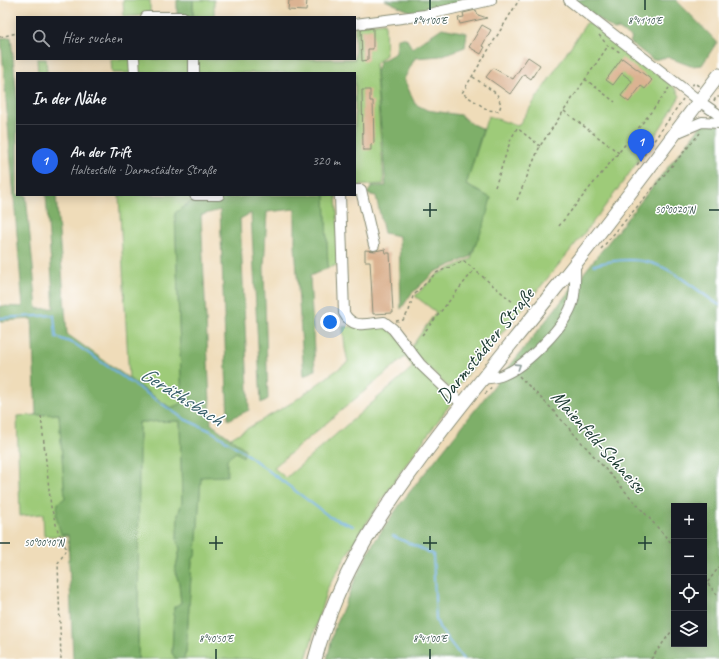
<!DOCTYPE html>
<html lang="de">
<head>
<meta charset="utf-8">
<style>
  :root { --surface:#171b24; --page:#242831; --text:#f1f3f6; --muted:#9ea1a6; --line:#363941; --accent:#2563eb }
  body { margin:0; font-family:Caveat,sans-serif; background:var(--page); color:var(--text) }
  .controls { position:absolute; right:12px; bottom:12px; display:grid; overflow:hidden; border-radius:0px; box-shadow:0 2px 10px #0003 }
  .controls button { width:36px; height:36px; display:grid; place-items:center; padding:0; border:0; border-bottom:1px solid var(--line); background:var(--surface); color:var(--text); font:20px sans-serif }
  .you { position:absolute; left:330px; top:322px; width:14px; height:14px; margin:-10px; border:3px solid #fff; border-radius:50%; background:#1a73e8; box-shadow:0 0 0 6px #1a73e833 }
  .badge { display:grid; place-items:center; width:26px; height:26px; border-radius:50%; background:var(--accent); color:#fff; font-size:13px; font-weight:700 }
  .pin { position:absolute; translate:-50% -33px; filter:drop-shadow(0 1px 2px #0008) }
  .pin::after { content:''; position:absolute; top:21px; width:14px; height:12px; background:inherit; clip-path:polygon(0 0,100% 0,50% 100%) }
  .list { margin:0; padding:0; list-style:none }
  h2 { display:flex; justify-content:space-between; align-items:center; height:52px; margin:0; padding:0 16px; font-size:17px }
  h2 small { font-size:13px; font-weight:400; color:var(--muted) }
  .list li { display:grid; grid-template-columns:26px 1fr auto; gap:12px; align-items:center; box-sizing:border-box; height:72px; padding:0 16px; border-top:1px solid var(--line) }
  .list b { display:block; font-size:15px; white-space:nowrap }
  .list p { margin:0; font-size:13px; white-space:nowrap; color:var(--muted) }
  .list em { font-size:13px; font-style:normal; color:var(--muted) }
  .icon { flex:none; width:22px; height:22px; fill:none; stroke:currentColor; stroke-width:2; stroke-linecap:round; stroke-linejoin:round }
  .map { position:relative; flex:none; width:719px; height:659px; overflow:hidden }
  .search { position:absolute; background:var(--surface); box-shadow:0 2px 10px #0003; left:16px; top:16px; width:340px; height:44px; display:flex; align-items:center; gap:10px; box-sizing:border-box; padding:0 14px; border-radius:0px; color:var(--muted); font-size:15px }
  .panel { position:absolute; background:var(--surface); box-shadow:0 2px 10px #0003; left:16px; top:72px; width:340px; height:124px; border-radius:0px }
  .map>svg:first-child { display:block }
  .green { fill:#9ecb79; stroke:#5e8456; fill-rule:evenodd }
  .forest { fill:#7eaf69; stroke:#4e764e; fill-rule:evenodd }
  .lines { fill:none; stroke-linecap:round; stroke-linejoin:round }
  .stream { stroke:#74b2e7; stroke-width:2 }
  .building { fill:#dbb392 }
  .minor-casing { stroke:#878c76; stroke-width:12 }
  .major-casing { stroke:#878c76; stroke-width:15 }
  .path { stroke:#878c76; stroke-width:1.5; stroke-dasharray:3 3; stroke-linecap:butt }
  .minor { stroke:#fff; stroke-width:10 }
  .major { stroke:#fff; stroke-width:13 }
  .oneway { stroke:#8f9e9a }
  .ticks { fill:none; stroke:#1f3d34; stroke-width:1.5 }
  .labels { text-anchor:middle; stroke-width:3; stroke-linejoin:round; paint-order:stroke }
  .street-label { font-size:20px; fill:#1f3d34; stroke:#fff }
  .water-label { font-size:21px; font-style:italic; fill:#39606a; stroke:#fff }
  .ticks-label { font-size:10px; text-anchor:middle; fill:#1f3d34; stroke:#fff; stroke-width:3; stroke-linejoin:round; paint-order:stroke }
</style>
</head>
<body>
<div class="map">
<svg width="719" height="659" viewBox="0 0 719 659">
  <rect width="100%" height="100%" fill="#fff"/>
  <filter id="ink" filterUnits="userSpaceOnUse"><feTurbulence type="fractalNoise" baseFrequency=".025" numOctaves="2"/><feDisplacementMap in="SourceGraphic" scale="8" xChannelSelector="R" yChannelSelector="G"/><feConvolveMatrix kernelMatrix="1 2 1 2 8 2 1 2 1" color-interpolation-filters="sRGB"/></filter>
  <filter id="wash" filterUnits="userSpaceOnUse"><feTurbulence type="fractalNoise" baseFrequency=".012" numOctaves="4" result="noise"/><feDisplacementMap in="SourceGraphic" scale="16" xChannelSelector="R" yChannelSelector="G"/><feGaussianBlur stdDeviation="0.9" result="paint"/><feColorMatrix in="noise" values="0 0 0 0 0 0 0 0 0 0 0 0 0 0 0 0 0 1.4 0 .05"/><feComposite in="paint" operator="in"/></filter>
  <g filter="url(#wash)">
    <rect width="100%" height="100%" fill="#efdcb9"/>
    <path class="green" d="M 123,0 L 150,0 L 150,15 L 124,17 Z
      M 193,0 L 214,0 L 214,17 L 193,16 Z
      M 385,22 L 386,55 L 375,64 L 384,184 L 355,186 L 355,73 L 197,73 L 196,59 L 355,59 L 355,25 Z
      M 587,22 L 600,29 L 675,88 L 680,96 C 617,203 531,296 453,392 L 410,349 L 436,312 L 415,296 L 436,275 L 471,259 L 491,198 L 466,185 L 488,116 L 518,126 Z
      M 37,59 L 46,59 L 47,73 L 38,73 Z
      M 111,59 L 192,59 L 192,73 L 112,73 Z
      M 119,195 L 192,195 L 193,200 L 175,213 L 182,404 L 171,408 L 129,379 Z
      M 325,195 L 336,195 L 340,264 L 328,268 Z
      M 385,324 L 454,399 L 404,467 L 359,534 L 327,589 L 306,659 L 183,659 L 186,653 L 192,561 L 196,554 L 201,477 L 236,452 L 245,449 L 231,438 L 293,402 L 348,362 L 345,348 L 343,327 ZM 405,357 L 413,367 L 286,478 L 275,469 L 274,467 Z
      M 59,414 L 68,536 L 44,536 L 43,514 L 20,516 L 17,416 Z
      M 180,421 L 182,502 L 178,515 L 177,539 L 180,549 L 175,571 L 179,583 L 181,603 L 174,607 L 172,653 L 176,659 L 138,659 L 139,422 Z"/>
    <path class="forest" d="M 177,0 L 193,0 L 193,16 L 177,15 Z
      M 385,0 L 467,0 L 468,2 L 418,15 Z
      M 574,0 L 676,0 L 717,42 L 702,65 L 691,66 L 667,57 L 653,60 L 630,42 L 632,38 L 619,29 L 614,30 Z
      M 442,28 L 467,33 L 465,47 L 440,56 L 415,58 L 404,79 L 415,104 L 427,110 L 460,115 L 472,124 L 483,129 L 466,185 L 491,198 L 484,225 L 470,257 L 435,272 L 411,294 L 401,309 L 399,236 L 384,233 L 376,196 L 367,194 L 372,186 L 386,186 L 376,73 L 379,62 L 396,53 L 397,38 L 406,38 L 412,48 Z
      M 11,37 L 17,98 L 17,195 L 26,195 L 37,309 L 54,308 L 46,195 L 56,195 L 67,334 L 170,408 L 182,403 L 175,213 L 193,200 L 272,195 L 325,195 L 328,268 L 310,276 L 315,370 L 304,376 L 295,245 L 295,209 L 267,212 L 264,269 L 268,399 L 261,403 L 251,213 L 240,219 L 249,410 L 228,420 L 220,210 L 201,215 L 211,424 L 245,449 L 243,457 L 236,452 L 227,459 L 227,476 L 201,477 L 196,554 L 192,561 L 186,653 L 183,659 L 176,659 L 172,653 L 174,607 L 181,603 L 179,583 L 175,571 L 180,549 L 177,539 L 178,515 L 182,502 L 180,421 L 139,422 L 138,659 L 73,659 L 68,535 L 61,534 L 56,516 L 58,503 L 65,498 L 59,414 L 36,415 L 32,319 L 0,321 L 0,306 L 23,307 L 1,38 Z
      M 707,118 L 719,126 L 719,659 L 327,659 L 334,630 L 354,582 L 374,542 L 401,503 ZM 674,506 L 704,506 L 704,644 L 674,644 Z"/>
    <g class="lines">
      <path class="stream" d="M 594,265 C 656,249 672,273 719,305
        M 0,318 L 54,315 L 56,337 L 75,344 L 184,419 L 211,431 L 241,450 L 330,517 L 353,526
        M 393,536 L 433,554 L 436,620 L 440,629 L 463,659"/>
    </g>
    <g id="blocks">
      <path class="building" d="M 289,0 L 307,0 L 306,11 L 288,10 Z
        M 476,10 L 478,15 L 487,18 L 460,24 L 458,18 L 464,17 L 463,13 Z
        M 482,25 L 491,30 L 482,46 L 485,47 L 481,54 L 469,47 Z
        M 373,28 L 373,49 L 368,49 L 368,60 L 362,61 L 361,30 Z
        M 528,57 L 540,65 L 531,79 L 524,74 L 510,94 L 486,77 L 493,68 L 513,79 Z
        M 622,58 L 652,80 L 645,89 L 641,86 L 629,102 L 621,96 L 632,81 L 622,73 L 613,85 L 606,80 Z
        M 362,90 L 370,90 L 370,101 L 373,101 L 374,143 L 371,144 L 371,150 L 363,150 Z
        M 385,249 L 386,253 L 390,253 L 393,313 L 373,314 L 370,261 L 365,261 L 365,250 L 375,251 Z"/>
    </g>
  </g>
  <g filter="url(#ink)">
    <use href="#blocks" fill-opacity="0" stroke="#878c76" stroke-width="1"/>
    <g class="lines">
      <defs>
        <path id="minor" d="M 569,0 L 699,101 L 719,115
          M 146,17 L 183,17
          M 355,24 L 425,15 L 491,0
          M 134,59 L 135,73
          M 194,59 L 194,73
          M 676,133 L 702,122 L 719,123
          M 355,190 L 361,190 L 374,245
          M 195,195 L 219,195
          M 340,195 L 344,313 C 353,330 368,323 384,322 L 393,329 L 420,364 L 462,404
          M 482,379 C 489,378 497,378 503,375 C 526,366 567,325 573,301 C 576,289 575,277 575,265"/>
        <path id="major" d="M 315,659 C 339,571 383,508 437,437 C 475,387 516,338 555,289 C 612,219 665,146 719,75"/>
      </defs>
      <use href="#minor" class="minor-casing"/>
      <use href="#major" class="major-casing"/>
      <path class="path" d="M 599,35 L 608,46 L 622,53
        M 0,37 L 17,33
        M 473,77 L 497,94 L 501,105 L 499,111 L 488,110 L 462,93 L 519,0
        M 585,79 L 615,102
        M 692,86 L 694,83 L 699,86
        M 714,101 L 716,97 L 719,97
        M 564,111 L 619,153
        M 637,165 L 683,99
        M 495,187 L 511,139 L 517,128 L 540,146
        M 517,200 L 540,146 L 608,46
        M 559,226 C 595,180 634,136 669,88
        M 601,249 L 700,133
        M 396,321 L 403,320 L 409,311 L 413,296 L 436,273 L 464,261 L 514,303
        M 422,335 L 474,270
        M 519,376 L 551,408 L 674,546
        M 485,394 L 494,386
        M 41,416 L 51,507 L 58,531 L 66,548 L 64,554 L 58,563 L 61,659
        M 704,579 L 719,597
        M 704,587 L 719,567
        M 651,659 L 674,628"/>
      <use href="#minor" class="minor"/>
      <use href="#major" class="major"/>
    </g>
    <defs><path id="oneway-chevron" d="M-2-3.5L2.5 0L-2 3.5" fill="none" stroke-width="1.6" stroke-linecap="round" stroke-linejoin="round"/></defs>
    <use class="oneway" href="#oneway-chevron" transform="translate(518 366) rotate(-33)"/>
  </g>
  <path class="ticks" d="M 430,0 L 430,10M 645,0 L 645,10M 430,203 L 430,217M 423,210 L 437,210M 709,210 L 719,210M 216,536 L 216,550M 430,536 L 430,550M 645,536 L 645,550M 0,543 L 10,543M 209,543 L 223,543M 423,543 L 437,543M 638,543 L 652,543M 216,649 L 216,659M 430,649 L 430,659"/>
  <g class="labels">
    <g class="street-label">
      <text transform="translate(485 345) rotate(-51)" y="7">Darmstädter Straße</text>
      <text transform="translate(599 441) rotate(48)" y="7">Maienfeld-Schneise</text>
    </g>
    <g class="water-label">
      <text transform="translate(182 396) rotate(32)" y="7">Geräthsbach</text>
    </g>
  </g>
  <g class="ticks-label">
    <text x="430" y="24">8°41'00"E</text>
    <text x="645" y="24">8°41'10"E</text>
    <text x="675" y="213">50°00'20"N</text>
    <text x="44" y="546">50°00'10"N</text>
    <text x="216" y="642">8°40'50"E</text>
    <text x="430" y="642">8°41'00"E</text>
  </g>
</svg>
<div class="controls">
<button>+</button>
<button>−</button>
<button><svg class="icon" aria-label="locate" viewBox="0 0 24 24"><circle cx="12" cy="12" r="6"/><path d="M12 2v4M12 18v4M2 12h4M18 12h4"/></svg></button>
<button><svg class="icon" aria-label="layers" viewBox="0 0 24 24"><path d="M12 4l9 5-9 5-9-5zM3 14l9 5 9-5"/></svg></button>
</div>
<div class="you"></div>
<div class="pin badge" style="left:641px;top:162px">1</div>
<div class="search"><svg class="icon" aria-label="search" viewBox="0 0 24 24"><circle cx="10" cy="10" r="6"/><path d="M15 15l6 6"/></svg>Hier suchen</div>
<section class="panel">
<h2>In der Nähe<small></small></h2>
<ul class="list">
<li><span class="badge">1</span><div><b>An der Trift</b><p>Haltestelle · Darmstädter Straße</p></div><em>320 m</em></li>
</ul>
</section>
</div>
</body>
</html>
